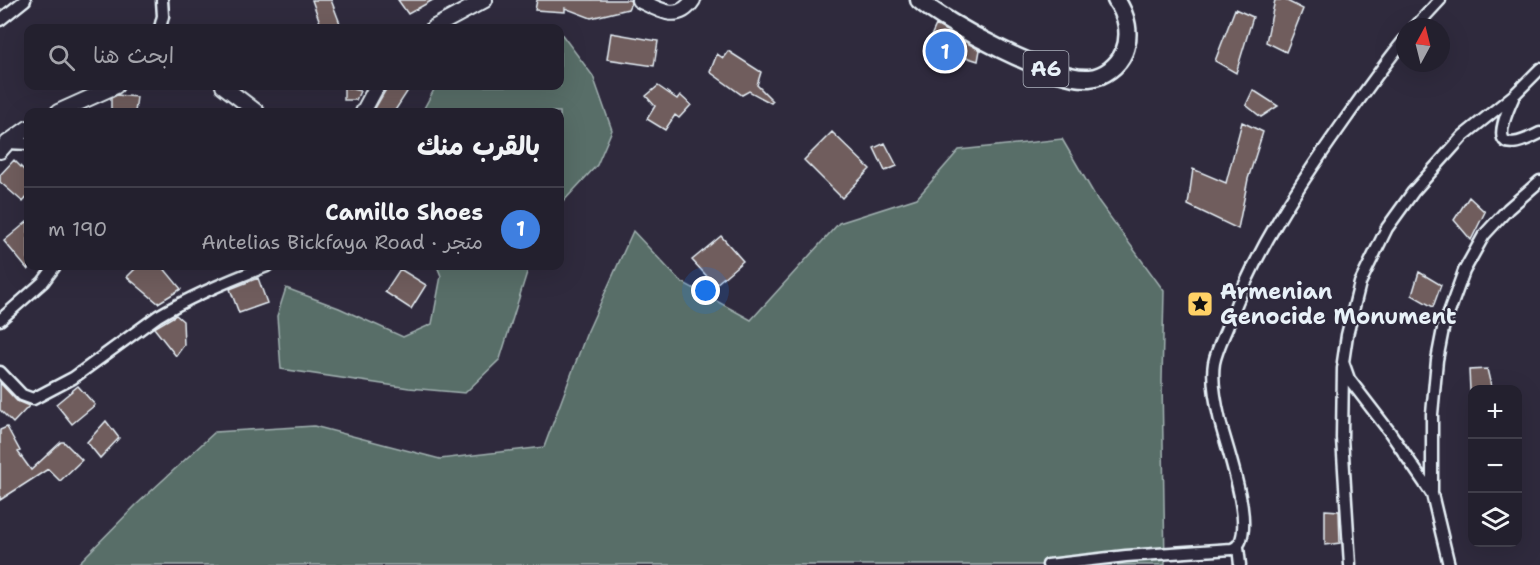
<!DOCTYPE html>
<html lang="ar">
<head>
<meta charset="utf-8">
<style>
  :root { --surface:#23202e; --page:#2b2836; --text:#f1f3f6; --muted:#a3a3aa; --line:#403e4a; --accent:#8bbbb9 }
  body { margin:0; font-family:"Shantell Sans","Playpen Sans Arabic",sans-serif; background:var(--page); color:var(--text); direction:rtl }
  .controls { position:absolute; right:18px; bottom:18px; display:grid; overflow:hidden; border-radius:12px; box-shadow:0 6px 24px #0002 }
  .controls button { width:54px; height:54px; display:grid; place-items:center; padding:0; border:0; border-bottom:2px solid var(--line); background:var(--surface); color:var(--text); font:30px sans-serif }
  .compass { position:absolute; left:1396px; top:18px; width:54px; height:54px; border-radius:50%; background:var(--surface); box-shadow:0 6px 24px #0002; rotate:7deg }
  .you { position:absolute; left:706px; top:291px; width:21px; height:21px; margin:-15px; border:4px solid #fff; border-radius:50%; background:#1a73e8; box-shadow:0 0 0 9px #1a73e833 }
  .badge { display:grid; place-items:center; width:39px; height:39px; border-radius:50%; background:var(--accent); color:#fff; font-size:20px; font-weight:700 }
  .pin { position:absolute; translate:-50% -50%; border:3px solid #fff; box-shadow:0 2px 6px #0006 }
  .list { margin:0; padding:0; list-style:none }
  h2 { display:flex; justify-content:space-between; align-items:center; height:78px; margin:0; padding:0 24px; font-size:26px }
  h2 small { font-size:20px; font-weight:400; color:var(--muted) }
  .list li { display:grid; grid-template-columns:39px 1fr auto; gap:18px; align-items:center; box-sizing:border-box; height:84px; padding:0 24px; border-top:2px solid var(--line) }
  .list b { display:block; font-size:22px; white-space:nowrap }
  .list p { margin:0; font-size:20px; white-space:nowrap; color:var(--muted) }
  .list em { font-size:20px; font-style:normal; color:var(--muted) }
  .icon { flex:none; width:33px; height:33px; fill:none; stroke:currentColor; stroke-width:2; stroke-linecap:round; stroke-linejoin:round }
  .map { position:relative; flex:none; width:1540px; height:565px; overflow:hidden; direction:ltr }
  .search { position:absolute; background:var(--surface); box-shadow:0 6px 24px #0002; left:24px; top:24px; width:540px; height:66px; display:flex; align-items:center; gap:15px; box-sizing:border-box; padding:0 21px; border-radius:12px; color:var(--muted); font-size:22px }
  .panel { position:absolute; background:var(--surface); box-shadow:0 6px 24px #0002; left:24px; top:108px; width:540px; height:162px; border-radius:12px; direction:rtl }
  .map>svg:first-child { display:block }
  .green { fill:#596e68; stroke:#a0b0b0; stroke-width:1.5 }
  .building { fill:#705d5d; stroke:#e8f1f8; stroke-width:1.5 }
  .lines { fill:none; stroke-linecap:round; stroke-linejoin:round }
  .minor-casing { stroke:#e8f1f8; stroke-width:15 }
  .secondary-casing { stroke:#e8f1f8; stroke-width:18 }
  .trunk-casing { stroke:#e8f1f8; stroke-width:21 }
  .minor { stroke:#2f2a3d; stroke-width:10 }
  .secondary { stroke:#2f2a3d; stroke-width:14 }
  .trunk { stroke:#2f2a3d; stroke-width:16 }
  .labels { text-anchor:middle; stroke-width:4.5; stroke-linejoin:round; paint-order:stroke }
  .shield { fill:#2f2a3d; stroke:#b0b5c0; stroke-width:1.5 }
  .shield-label { font-size:21px; font-weight:bold; fill:#e8f1f8 }
  .poi-label { font-size:22px; font-weight:bold; fill:#e8f1f8; stroke:#2f2a3d; text-anchor:start }
</style>
</head>
<body>
<div class="map">
<svg width="1540" height="565" viewBox="0 0 1540 565">
  <rect width="100%" height="100%" fill="#2f2a3d"/>
  <filter id="ink" filterUnits="userSpaceOnUse"><feTurbulence type="fractalNoise" baseFrequency=".0167" numOctaves="2"/><feDisplacementMap in="SourceGraphic" scale="12" xChannelSelector="R" yChannelSelector="G"/><feConvolveMatrix kernelMatrix="1 2 1 2 8 2 1 2 1" color-interpolation-filters="sRGB"/></filter>
  <g filter="url(#ink)">
    <path class="green" d="M 560,32 L 593,76 L 612,130 L 597,165 L 560,205 L 560,112 L 422,112 L 436,86 L 560,86 Z
      M 1062,139 L 1097,199 L 1164,291 L 1162,381 L 1165,565 L 77,565 L 136,505 L 215,432 L 314,426 L 440,459 L 544,447 L 586,335 L 633,231 L 680,281 L 751,320 L 839,223 L 917,198 L 959,150 Z
      M 437,266 L 529,266 L 500,359 L 465,393 L 409,388 L 281,369 L 277,316 L 286,288 L 339,308 L 403,337 L 432,324 L 441,276 Z"/>
    <path class="building" d="M 312,0 L 331,0 L 341,26 L 322,28 Z
      M 398,0 L 433,0 L 408,14 Z
      M 537,0 L 630,0 L 631,3 L 628,9 L 591,18 L 565,8 L 565,12 L 535,10 Z
      M 1275,0 L 1285,0 L 1303,9 L 1286,52 L 1266,42 Z
      M 1235,9 L 1253,17 L 1236,73 L 1215,61 Z
      M 936,25 L 980,50 L 978,61 L 927,45 Z
      M 611,33 L 658,41 L 654,66 L 607,59 Z
      M 728,51 L 761,72 L 757,85 L 773,101 L 771,103 L 749,91 L 742,95 L 710,72 L 717,54 L 723,58 Z
      M 388,86 L 408,86 L 407,92 L 394,112 L 373,112 Z
      M 658,86 L 677,99 L 680,95 L 691,105 L 679,118 L 675,115 L 665,130 L 647,119 L 655,106 L 646,96 Z
      M 344,87 L 360,91 L 356,100 L 344,100 Z
      M 1253,90 L 1278,106 L 1261,117 L 1246,105 Z
      M 117,95 L 137,97 L 135,112 L 111,112 L 111,98 Z
      M 1242,122 L 1263,132 L 1248,179 L 1238,229 L 1188,205 L 1193,169 L 1226,183 Z
      M 832,132 L 870,169 L 842,198 L 804,160 Z
      M 885,143 L 897,166 L 885,171 L 874,148 Z
      M 14,160 L 28,174 L 28,196 L 23,202 L 0,182 L 0,175 Z
      M 1469,197 L 1485,212 L 1471,240 L 1454,220 Z
      M 28,221 L 28,270 L 4,241 Z
      M 721,236 L 743,261 L 715,285 L 692,260 Z
      M 138,266 L 162,266 L 181,289 L 158,303 L 127,277 Z
      M 400,269 L 426,285 L 411,309 L 385,292 Z
      M 1419,272 L 1441,285 L 1433,307 L 1412,295 Z
      M 258,278 L 267,303 L 239,313 L 230,289 Z
      M 176,315 L 183,321 L 184,345 L 176,356 L 154,328 Z
      M 1487,369 L 1492,390 L 1470,390 L 1469,370 Z
      M 0,383 L 17,401 L 29,406 L 13,423 L 0,410 Z
      M 78,386 L 95,405 L 72,424 L 56,404 Z
      M 106,421 L 119,438 L 100,458 L 87,442 Z
      M 7,427 L 20,451 L 18,452 L 31,470 L 61,442 L 64,442 L 82,460 L 60,481 L 48,469 L 0,500 L 0,430 Z
      M 1325,510 L 1339,511 L 1340,543 L 1325,545 Z"/>
    <g class="lines">
      <defs>
        <path id="minor" d="M 0,20 L 25,0
          M 1415,27 L 1440,0
          M 160,28 L 163,16 L 162,0
          M 1513,98 C 1497,134 1493,157 1540,133
          M 7,143 L 28,144
          M 0,320 L 43,282 L 55,266
          M 1343,368 L 1342,438 L 1350,565
          M 0,372 L 22,395 L 33,399 L 73,378 L 158,316 C 193,295 230,280 267,266
          M 1432,492 L 1432,414 L 1437,360 L 1443,329 L 1464,271 L 1484,235 L 1508,209 L 1540,181
          M 1238,547 L 1240,565
          M 1048,565 L 1126,556 L 1232,549 C 1261,539 1225,444 1220,421 C 1216,404 1211,381 1214,363 C 1217,348 1225,334 1230,320 C 1256,250 1297,188 1340,127 C 1361,97 1382,67 1405,39
          M 1449,565 L 1432,494 L 1389,431 L 1349,379 L 1343,362 L 1347,335 L 1360,283 L 1387,228 L 1413,192 L 1463,136 L 1514,95 L 1540,69"/>
        <path id="secondary" d="M 639,0 C 659,10 678,23 693,0
          M 433,28 L 485,0
          M 223,86 L 257,112
          M 58,112 L 116,86
          M 363,112 L 377,86
          M 0,151 L 7,143 L 28,128"/>
        <path id="trunk" d="M 919,0 C 946,24 1053,81 1089,78 C 1104,77 1118,66 1124,52 C 1131,35 1127,15 1116,0"/>
      </defs>
      <use href="#minor" class="minor-casing"/>
      <use href="#secondary" class="secondary-casing"/>
      <use href="#trunk" class="trunk-casing"/>
      <use href="#minor" class="minor"/>
      <use href="#secondary" class="secondary"/>
      <use href="#trunk" class="trunk"/>
    </g>
  </g>
  <defs>
    <symbol id="sight-square" viewBox="-11 -11 22 22"><rect x="-9" y="-9" width="18" height="18" rx="4" fill="#ffd166" stroke="#2f2a3d"/><path d="M0-6L1.8-2.2L6-1.7L2.9 1.2L3.7 5.4L0 3.3L-3.7 5.4L-2.9 1.2L-6-1.7L-1.8-2.2Z" fill="#111"/></symbol>
  </defs>
  <g fill-rule="evenodd">
    <use href="#sight-square" x="1185" y="289" width="30" height="30"/>
  </g>
  <g class="labels">
    <rect class="shield" x="1023.5" y="51" width="45" height="36" rx="4.5"/>
    <g class="shield-label">
      <text x="1046" y="76">A6</text>
    </g>
    <g class="poi-label">
      <text x="1220" y="299">Armenian<tspan x="1220" dy="25">Genocide Monument</tspan></text>
    </g>
  </g>
</svg>
<div class="controls">
<button>+</button>
<button>−</button>
<button><svg class="icon" aria-label="layers" viewBox="0 0 24 24"><path d="M12 4l9 5-9 5-9-5zM3 14l9 5 9-5"/></svg></button>
</div>
<svg class="compass" viewBox="-18 -18 36 36"><path d="M0-13l5 13h-10z" fill="#e53935"/><path d="M0 13l5-13h-10z" fill="#a3a3aa"/></svg>
<div class="you"></div>
<div class="pin badge" style="left:945px;top:51px;background:#3f7fe0">1</div>
<div class="search"><svg class="icon" aria-label="search" viewBox="0 0 24 24"><circle cx="10" cy="10" r="6"/><path d="M15 15l6 6"/></svg>ابحث هنا</div>
<section class="panel">
<h2>بالقرب منك<small></small></h2>
<ul class="list">
<li><span class="badge" style="background:#3f7fe0">1</span><div><b>Camillo Shoes</b><p>متجر · Antelias Bickfaya Road</p></div><em>190 m</em></li>
</ul>
</section>
</div>
</body>
</html>
